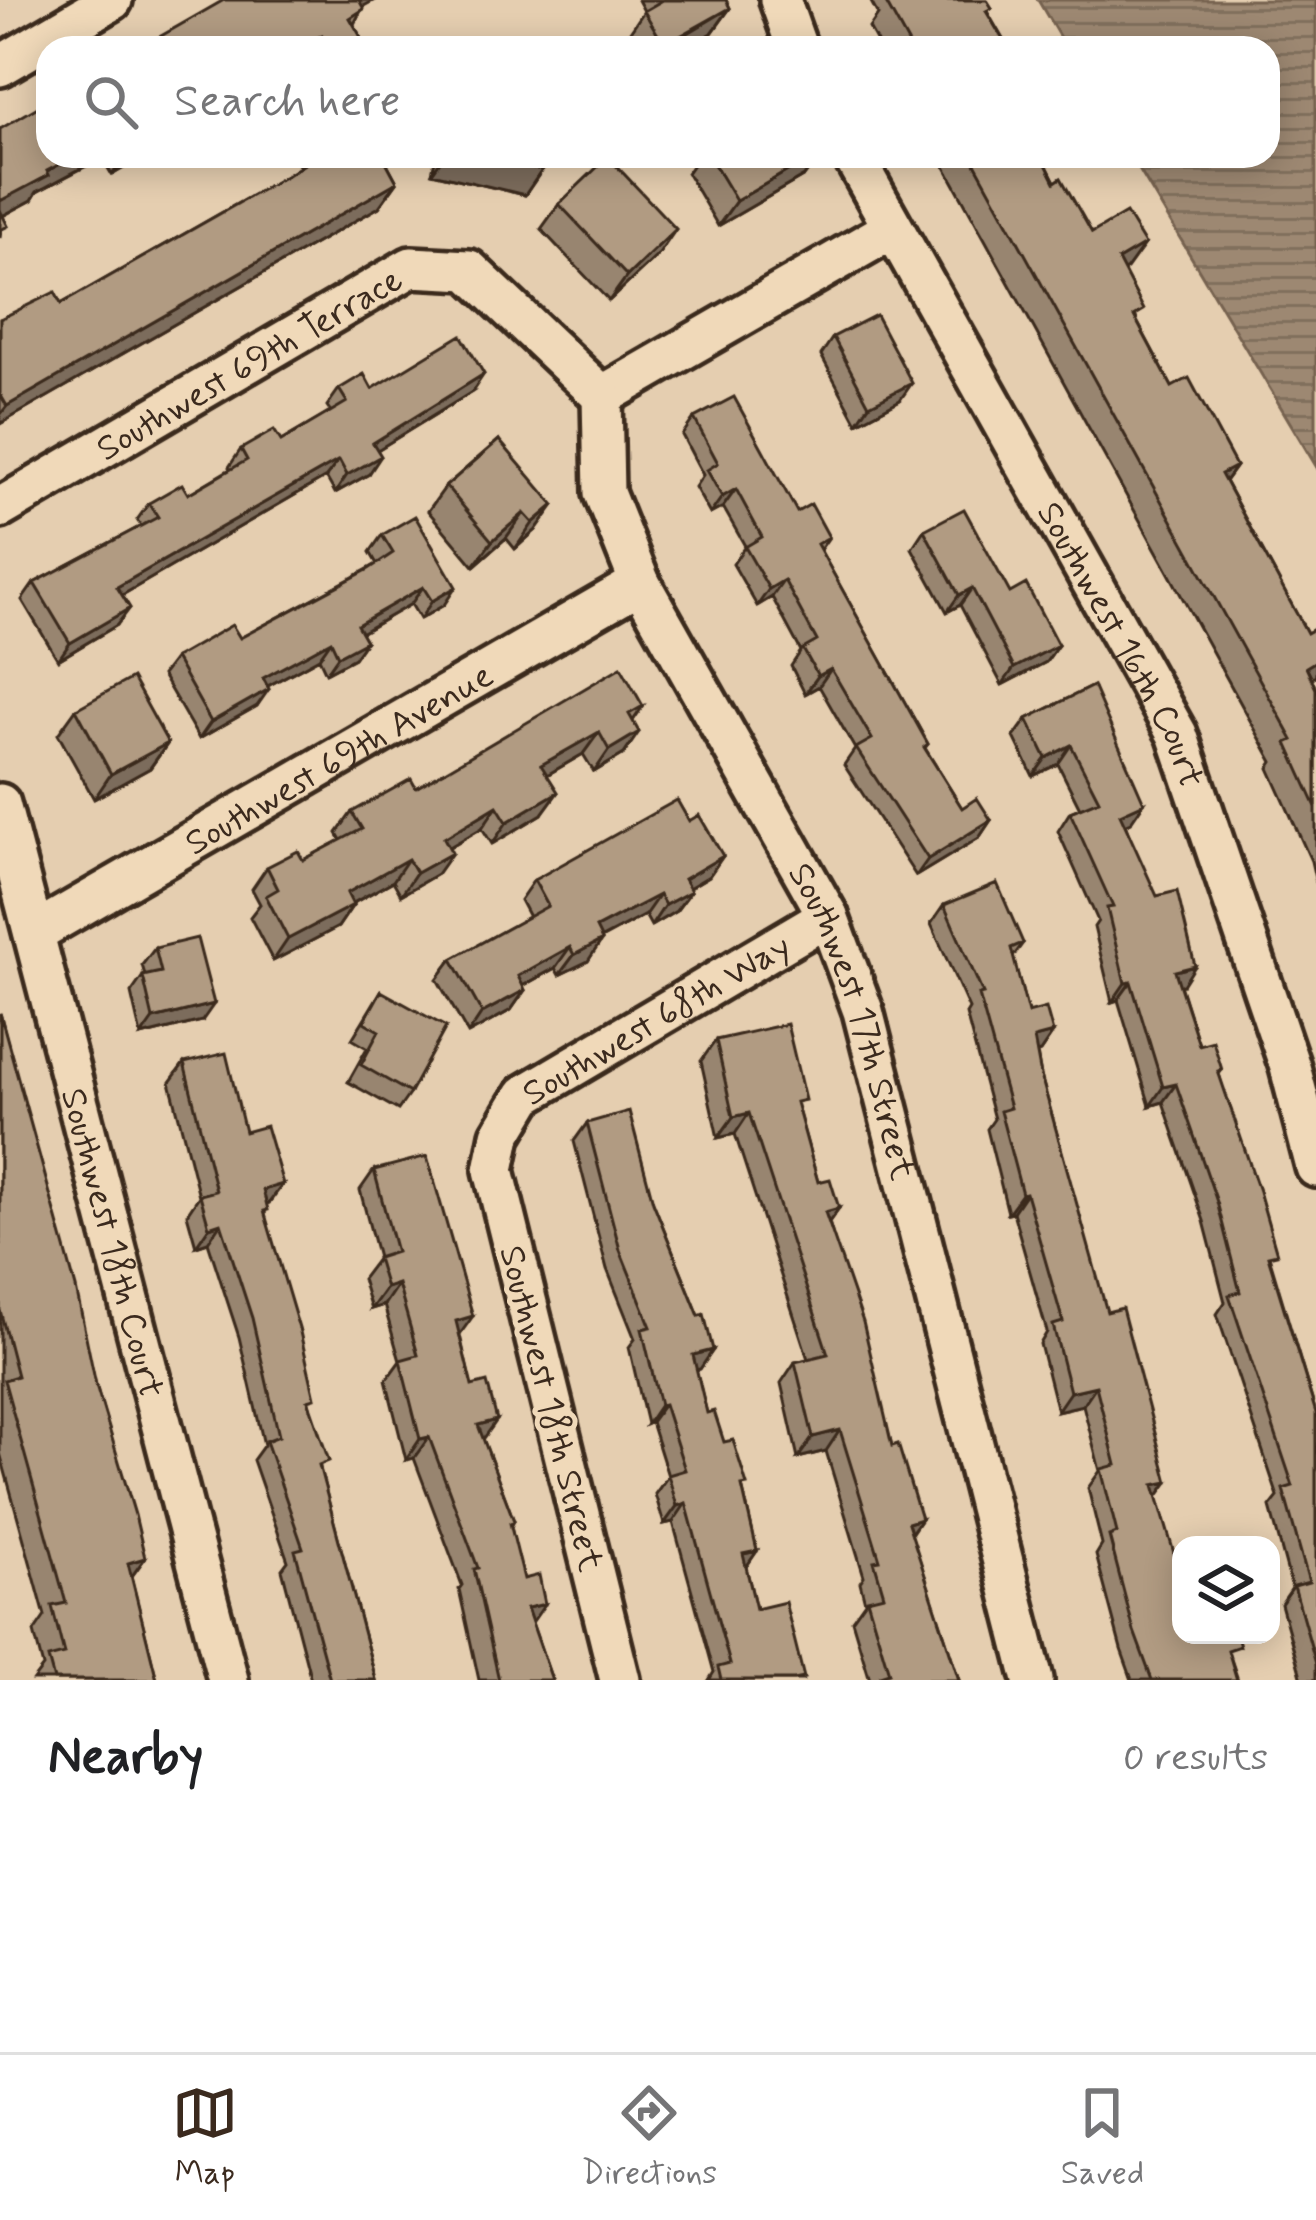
<!DOCTYPE html>
<html lang="en">
<head>
<meta charset="utf-8">
<style>
  :root { --surface:#fff; --page:#f6f6f6; --text:#202124; --muted:#757577; --line:#e0e0e0; --accent:#3b2a1e }
  body { margin:0; font-family:Mynerve,sans-serif; background:var(--page); color:var(--text) }
  .controls { position:absolute; right:36px; bottom:36px; display:grid; overflow:hidden; border-radius:24px; box-shadow:0 6px 30px #0003 }
  .controls button { width:108px; height:108px; display:grid; place-items:center; padding:0; border:0; border-bottom:3px solid var(--line); background:var(--surface); color:var(--text); font:60px sans-serif }
  .list { margin:0; padding:0; list-style:none }
  h2 { display:flex; justify-content:space-between; align-items:center; height:156px; margin:0; padding:0 48px; font-size:51px }
  h2 small { font-size:39px; font-weight:400; color:var(--muted) }
  .icon { flex:none; width:66px; height:66px; fill:none; stroke:currentColor; stroke-width:2; stroke-linecap:round; stroke-linejoin:round }
  .map { position:relative; flex:none; width:1316px; height:1680px; overflow:hidden }
  .search { position:absolute; background:var(--surface); box-shadow:0 6px 30px #0003; left:36px; right:36px; top:36px; height:132px; display:flex; align-items:center; gap:30px; box-sizing:border-box; padding:0 42px; border-radius:36px; color:var(--muted); font-size:45px }
  .sheet { height:372px; background:var(--surface) }
  nav { display:flex; justify-content:space-around; align-items:center; box-sizing:border-box; height:168px; border-top:3px solid var(--line); background:var(--surface); font-size:33px; color:var(--muted) }
  nav a { display:grid; justify-items:center; gap:6px }
  nav .on { color:var(--accent) }
  .map>svg:first-child { display:block }
  .water { fill:url(#water-rules); stroke:#766250; stroke-width:3 }
  .lines { fill:none; stroke-linecap:round; stroke-linejoin:round }
  .minor-casing { stroke:#3b2a1e; stroke-width:48 }
  .minor { stroke:#f0d9b9; stroke-width:39 }
  .wall { fill:#988570; stroke:#3b2a1e; stroke-width:3 }
  .shaded-wall { fill:#7c6c5b; stroke:#3b2a1e; stroke-width:3 }
  .building { fill:#b19b82; stroke:#3b2a1e; stroke-width:3 }
  .labels { text-anchor:middle; stroke-width:10; stroke-linejoin:round; paint-order:stroke }
  .street-label { font-size:36px; fill:#3b2a1e; stroke:#f0d9b9 }
</style>
</head>
<body>
<div class="map">
<svg width="1316" height="1680" viewBox="0 0 1316 1680">
  <defs>
    <pattern id="water-rules" width="6" height="5" patternUnits="userSpaceOnUse" patternTransform="scale(3)"><rect width="6" height="5" fill="#9d8872"/><path d="M0 2.5h6" fill="none" stroke="#816f5d"/></pattern>
  </defs>
  <rect width="100%" height="100%" fill="#e5ceb0"/>
  <filter id="ink" filterUnits="userSpaceOnUse"><feTurbulence type="fractalNoise" baseFrequency=".00833" numOctaves="2"/><feDisplacementMap in="SourceGraphic" scale="24" xChannelSelector="R" yChannelSelector="G"/><feConvolveMatrix kernelMatrix="1 2 1 2 8 2 1 2 1" color-interpolation-filters="sRGB"/></filter>
  <g filter="url(#ink)">
    <path class="water" d="M 1038,0 L 1316,0 L 1316,466 L 1131,156 L 1268,156 L 1268,48 L 1066,48 Z"/>
    <g class="lines">
      <defs>
        <g id="minor">
          <path d="M 780,0 L 797,48"/>
          <path d="M 0,66 L 112,0"/>
          <path id="s1" d="M 853,156 L 1177,734 L 1290,1067 L 1316,1167"/>
          <path id="s2" d="M 602,396 L 604,493 L 640,583 L 828,916 L 863,1011 L 1033,1680"/>
          <path d="M 602,396 L 892,229"/>
          <path id="s3" d="M 0,508 L 411,267 L 469,270 L 602,396"/>
          <path id="s4" d="M 0,804 L 228,1680"/>
          <path id="s5" d="M 34,933 L 640,583"/>
          <path id="s6" d="M 620,1680 L 494,1170 L 501,1135 L 525,1095 L 828,916"/>
        </g>
      </defs>
      <use href="#minor" class="minor-casing"/>
      <use href="#minor" class="minor"/>
    </g>
    <path class="wall" d="M 638,0 L 726,0 L 730,8 L 712,33 L 686,48 L 634,48 L 627,36 L 644,11 Z
      M 870,0 L 987,0 L 988,13 L 1008,48 L 880,48 L 869,28 L 878,15 Z
      M 363,7 L 354,24 L 353,48 L 140,48 Z
      M 0,129 L 48,156 L 144,156 L 112,175 L 102,158 L 37,192 L 32,200 L 3,216 L 0,238 Z
      M 298,156 L 383,156 L 397,182 L 379,207 L 0,424 L 0,319 L 61,304 L 286,176 L 300,167 L 295,159 Z
      M 436,156 L 546,156 L 542,170 L 525,195 L 432,173 Z
      M 699,156 L 819,156 L 804,176 L 718,226 L 687,173 Z
      M 939,156 L 1042,156 L 1055,182 L 1092,233 L 1145,244 L 1124,271 L 1137,321 L 1172,387 L 1236,466 L 1225,481 L 1307,633 L 1316,628 L 1316,674 L 1312,679 L 1316,689 L 1316,883 L 1311,861 L 1269,768 L 1273,762 Z
      M 559,204 L 659,254 L 609,301 L 541,229 Z
      M 833,337 L 900,400 L 857,423 L 821,355 Z
      M 339,389 L 472,392 L 377,450 L 369,474 L 335,493 L 326,477 L 122,595 L 117,625 L 58,660 L 22,600 L 34,583 L 141,526 L 137,520 L 149,503 L 188,494 L 230,469 L 229,467 L 241,449 L 281,441 L 331,412 L 327,406 Z
      M 694,418 L 797,512 L 829,537 L 820,550 L 928,744 L 925,748 L 962,808 L 991,820 L 979,838 L 916,876 L 844,765 L 855,749 L 819,686 L 805,694 L 791,666 L 801,651 L 772,597 L 757,606 L 733,564 L 745,546 L 723,507 L 710,514 L 695,487 L 703,475 L 682,435 Z
      M 499,440 L 536,530 L 515,549 L 506,538 L 474,566 L 428,511 L 446,486 Z
      M 924,530 L 1010,593 L 1058,645 L 1046,662 L 1002,685 L 960,605 L 947,612 L 912,548 Z
      M 382,535 L 444,605 L 420,619 L 411,604 L 361,633 L 366,641 L 354,658 L 326,673 L 319,658 L 268,686 L 257,706 L 199,739 L 162,675 L 175,658 L 240,638 L 377,564 L 370,552 Z
      M 1093,686 L 1131,822 L 1125,824 L 1183,985 L 1180,985 L 1199,1045 L 1222,1070 L 1219,1074 L 1271,1263 L 1316,1413 L 1316,1680 L 1302,1680 L 1281,1604 L 1292,1588 L 1270,1507 L 1278,1497 L 1217,1314 L 1225,1302 L 1204,1221 L 1163,1102 L 1150,1106 L 1118,1000 L 1112,1002 L 1094,927 L 1098,921 L 1058,831 L 1070,812 L 1080,808 L 1058,764 L 1033,776 L 1014,737 L 1027,719 Z
      M 643,706 L 633,721 L 624,754 L 594,772 L 583,754 L 547,775 L 542,814 L 492,844 L 482,828 L 449,847 L 437,874 L 401,895 L 393,881 L 352,904 L 353,905 L 338,927 L 273,961 L 250,917 L 260,904 L 252,889 L 267,867 L 303,860 L 341,840 L 337,833 L 352,812 Z
      M 76,709 L 168,743 L 150,768 L 94,799 L 58,734 Z
      M 689,821 L 723,856 L 709,876 L 689,888 L 691,891 L 676,911 L 651,926 L 645,915 L 601,939 L 588,961 L 559,975 L 555,968 L 523,986 L 525,990 L 511,1010 L 468,1034 L 437,979 L 452,959 L 529,917 L 520,900 L 534,880 Z
      M 944,905 L 1023,943 L 1013,957 L 1028,1013 L 1053,1033 L 1040,1052 L 1037,1053 L 1041,1076 L 1157,1498 L 1181,1635 L 1231,1659 L 1238,1680 L 1132,1680 L 1121,1649 L 1096,1555 L 1102,1545 L 1088,1488 L 1100,1471 L 1083,1405 L 1057,1411 L 1040,1344 L 1047,1332 L 1013,1212 L 1008,1213 L 987,1129 L 994,1119 L 966,1014 L 969,1009 L 931,924 Z
      M 155,948 L 202,1021 L 141,1036 L 131,993 L 143,976 L 145,975 L 142,965 Z
      M 381,991 L 410,1093 L 398,1110 L 348,1082 L 367,1048 L 352,1039 Z
      M 0,1013 L 96,1385 L 145,1558 L 131,1577 L 157,1680 L 33,1680 L 43,1667 L 34,1632 L 45,1616 L 0,1453 Z
      M 716,1040 L 798,1110 L 818,1182 L 839,1208 L 829,1222 L 892,1446 L 921,1519 L 911,1534 L 959,1680 L 870,1680 L 852,1620 L 865,1602 L 860,1582 L 864,1576 L 826,1451 L 798,1458 L 781,1383 L 795,1362 L 808,1359 L 735,1134 L 718,1138 L 701,1061 Z
      M 184,1063 L 245,1132 L 269,1203 L 266,1204 L 265,1215 L 310,1406 L 321,1473 L 376,1680 L 311,1680 L 282,1569 L 288,1561 L 253,1460 L 264,1445 L 239,1337 L 208,1242 L 196,1246 L 187,1214 L 199,1196 L 170,1082 Z
      M 587,1123 L 653,1202 L 713,1350 L 700,1369 L 696,1370 L 707,1413 L 724,1442 L 743,1490 L 757,1551 L 746,1567 L 756,1609 L 802,1680 L 709,1680 L 714,1672 L 673,1522 L 664,1524 L 655,1494 L 668,1476 L 651,1422 L 647,1424 L 629,1347 L 635,1339 L 607,1269 L 574,1141 Z
      M 374,1170 L 460,1335 L 483,1439 L 514,1521 L 511,1527 L 532,1623 L 552,1680 L 479,1680 L 459,1589 L 462,1585 L 414,1458 L 406,1460 L 386,1380 L 400,1361 L 384,1305 L 371,1309 L 362,1279 L 378,1258 L 360,1190 Z"/>
    <path class="shaded-wall" d="M 352,0 L 375,0 L 338,20 Z
      M 730,8 L 712,33 L 686,48 L 663,48 Z
      M 322,35 L 313,48 L 300,48 Z
      M 76,156 L 104,156 L 37,192 L 32,200 L 0,217 L 0,201 L 47,171 Z
      M 126,156 L 144,156 L 112,175 Z
      M 444,156 L 485,156 L 542,170 L 525,195 L 432,173 Z
      M 813,156 L 819,156 L 804,176 L 718,226 L 736,201 Z
      M 397,182 L 379,207 L 0,424 L 0,415 L 7,406 Z
      M 676,229 L 659,254 L 609,301 L 627,276 Z
      M 1145,244 L 1127,269 L 1100,285 L 1118,260 Z
      M 484,374 L 472,392 L 361,460 L 373,443 Z
      M 912,383 L 900,400 L 857,423 L 869,405 Z
      M 381,456 L 369,474 L 335,493 L 347,475 Z
      M 339,460 L 326,477 L 105,605 L 117,587 Z
      M 1236,466 L 1218,491 L 1221,474 Z
      M 736,489 L 723,507 L 710,514 L 722,497 Z
      M 554,505 L 536,530 L 515,549 L 533,523 Z
      M 524,513 L 506,538 L 474,566 L 492,541 Z
      M 784,580 L 772,597 L 757,606 L 769,589 Z
      M 423,587 L 411,604 L 345,642 L 357,625 Z
      M 456,587 L 444,605 L 420,619 L 432,601 Z
      M 972,588 L 960,605 L 947,612 L 959,595 Z
      M 130,608 L 117,625 L 58,660 L 70,643 Z
      M 331,641 L 319,658 L 251,695 L 263,678 Z
      M 366,641 L 354,658 L 326,673 L 338,656 Z
      M 1058,645 L 1046,662 L 1002,685 L 1014,668 Z
      M 1316,661 L 1316,674 L 1312,679 L 1306,667 Z
      M 831,669 L 819,686 L 805,694 L 818,676 Z
      M 269,689 L 257,706 L 199,739 L 211,722 Z
      M 599,732 L 583,754 L 526,787 L 541,765 Z
      M 639,732 L 624,754 L 594,772 L 609,750 Z
      M 168,743 L 150,768 L 94,799 L 111,774 Z
      M 1071,745 L 1058,764 L 1033,776 L 1046,758 Z
      M 558,792 L 542,814 L 492,844 L 507,822 Z
      M 1144,803 L 1131,822 L 1108,832 L 1120,814 Z
      M 497,806 L 482,828 L 429,859 L 444,838 Z
      M 991,820 L 979,838 L 916,876 L 928,859 Z
      M 452,853 L 437,874 L 401,895 L 416,873 Z
      M 723,856 L 709,876 L 670,899 L 684,879 Z
      M 408,859 L 393,881 L 331,915 L 347,893 Z
      M 691,891 L 676,911 L 651,926 L 665,905 Z
      M 659,895 L 645,915 L 581,949 L 596,928 Z
      M 353,905 L 338,927 L 273,961 L 288,939 Z
      M 602,940 L 588,961 L 559,975 L 574,955 Z
      M 570,947 L 555,968 L 504,996 L 518,976 Z
      M 1195,966 L 1183,985 L 1163,989 L 1175,971 Z
      M 1131,982 L 1118,1000 L 1112,1002 L 1125,983 Z
      M 525,990 L 511,1010 L 468,1034 L 482,1013 Z
      M 214,1004 L 202,1021 L 141,1036 L 153,1019 Z
      M 1053,1033 L 1040,1052 L 1021,1057 L 1034,1038 Z
      M 1176,1084 L 1163,1102 L 1150,1106 L 1163,1087 Z
      M 749,1113 L 735,1134 L 718,1138 L 733,1117 Z
      M 283,1184 L 269,1203 L 249,1209 L 263,1190 Z
      M 1026,1193 L 1013,1212 L 1008,1213 L 1022,1194 Z
      M 839,1208 L 824,1229 L 825,1212 Z
      M 221,1223 L 208,1242 L 196,1246 L 209,1227 Z
      M 398,1284 L 384,1305 L 371,1309 L 386,1288 Z
      M 473,1316 L 458,1337 L 456,1321 Z
      M 713,1350 L 700,1369 L 680,1373 L 693,1355 Z
      M 1096,1386 L 1083,1405 L 1057,1411 L 1070,1392 Z
      M 664,1404 L 651,1422 L 647,1424 L 660,1405 Z
      M 497,1420 L 482,1441 L 478,1425 Z
      M 840,1430 L 826,1451 L 798,1458 L 813,1437 Z
      M 429,1437 L 414,1458 L 406,1460 L 420,1439 Z
      M 1168,1482 L 1155,1500 L 1154,1485 Z
      M 686,1503 L 673,1522 L 664,1524 L 677,1506 Z
      M 921,1519 L 906,1540 L 908,1523 Z
      M 757,1551 L 744,1570 L 743,1554 Z
      M 145,1558 L 127,1583 L 128,1563 Z
      M 545,1604 L 531,1624 L 527,1608 Z"/>
    <path class="building" d="M 224,0 L 359,0 L 364,9 L 350,18 L 361,37 L 342,48 L 330,48 L 322,35 L 300,48 L 140,48 Z
      M 663,0 L 726,0 L 730,8 L 664,45 L 644,11 Z
      M 891,0 L 987,0 L 992,8 L 986,11 L 1008,48 L 911,48 L 886,3 Z
      M 48,101 L 48,156 L 76,156 L 47,171 L 49,175 L 0,201 L 0,129 Z
      M 317,156 L 383,156 L 397,182 L 7,406 L 0,394 L 0,319 L 55,292 L 61,304 L 286,176 Z
      M 485,156 L 546,156 L 542,170 Z
      M 709,156 L 813,156 L 736,201 Z
      M 971,156 L 1042,156 L 1055,182 L 1061,178 L 1092,233 L 1126,213 L 1145,244 L 1118,260 L 1144,310 L 1134,316 L 1172,387 L 1189,378 L 1236,466 L 1221,474 L 1307,633 L 1316,628 L 1316,661 L 1306,667 L 1316,689 L 1316,807 L 1287,743 L 1293,740 Z
      M 608,157 L 676,229 L 627,276 L 559,204 Z
      M 0,210 L 8,226 L 0,230 Z
      M 876,315 L 912,383 L 869,405 L 833,337 Z
      M 461,335 L 484,374 L 373,443 L 381,456 L 347,475 L 339,460 L 117,587 L 130,608 L 70,643 L 34,583 L 158,517 L 149,503 L 182,484 L 188,494 L 247,460 L 241,449 L 274,430 L 281,441 L 347,402 L 339,389 L 364,374 L 372,389 Z
      M 734,397 L 797,512 L 811,504 L 829,537 L 817,544 L 928,744 L 924,747 L 962,808 L 977,798 L 991,820 L 928,859 L 856,748 L 872,739 L 831,669 L 818,676 L 803,649 L 817,641 L 784,580 L 769,589 L 745,547 L 762,537 L 736,489 L 722,497 L 707,470 L 718,463 L 694,418 Z
      M 499,440 L 554,505 L 533,523 L 524,513 L 492,541 L 446,486 Z
      M 964,509 L 1010,593 L 1026,584 L 1058,645 L 1014,668 L 972,588 L 959,595 L 924,530 Z
      M 415,516 L 456,587 L 432,601 L 423,587 L 357,625 L 366,641 L 338,656 L 331,641 L 263,678 L 269,689 L 211,722 L 175,658 L 232,625 L 240,638 L 369,569 L 393,553 L 382,535 Z
      M 621,667 L 643,706 L 629,714 L 639,732 L 609,750 L 599,732 L 541,765 L 558,792 L 507,822 L 497,806 L 444,838 L 452,853 L 416,873 L 408,859 L 347,893 L 353,905 L 288,939 L 266,896 L 278,889 L 267,867 L 298,851 L 303,860 L 362,829 L 352,812 L 411,779 L 416,788 Z
      M 132,678 L 168,743 L 111,774 L 76,709 Z
      M 1093,686 L 1144,803 L 1120,814 L 1157,896 L 1177,891 L 1195,966 L 1175,971 L 1199,1045 L 1213,1041 L 1222,1070 L 1218,1071 L 1259,1191 L 1277,1254 L 1268,1256 L 1316,1413 L 1316,1664 L 1294,1586 L 1309,1582 L 1283,1489 L 1293,1486 L 1229,1295 L 1240,1292 L 1217,1202 L 1176,1084 L 1163,1087 L 1131,982 L 1125,983 L 1107,908 L 1113,907 L 1070,812 L 1099,800 L 1071,745 L 1046,758 L 1027,719 Z
      M 677,800 L 689,821 L 699,815 L 723,856 L 684,879 L 691,891 L 665,905 L 659,895 L 596,928 L 602,940 L 574,955 L 570,947 L 518,976 L 525,990 L 482,1013 L 452,959 L 548,906 L 534,880 Z
      M 997,883 L 1023,943 L 1011,948 L 1028,1013 L 1046,1008 L 1053,1033 L 1034,1038 L 1041,1076 L 1107,1312 L 1122,1308 L 1168,1482 L 1154,1485 L 1181,1577 L 1181,1635 L 1237,1635 L 1240,1646 L 1228,1650 L 1237,1680 L 1152,1680 L 1134,1631 L 1109,1536 L 1117,1533 L 1101,1469 L 1116,1465 L 1096,1386 L 1070,1392 L 1053,1325 L 1063,1322 L 1026,1193 L 1022,1194 L 1000,1111 L 1010,1108 L 979,995 L 983,994 L 944,905 Z
      M 197,938 L 214,1004 L 153,1019 L 143,976 L 161,972 L 155,948 Z
      M 381,991 L 446,1027 L 410,1093 L 361,1065 L 379,1031 L 364,1022 Z
      M 0,1013 L 76,1288 L 96,1385 L 135,1515 L 145,1558 L 128,1563 L 157,1680 L 54,1680 L 48,1658 L 64,1654 L 52,1606 L 66,1603 L 4,1380 L 17,1376 L 0,1310 Z
      M 787,1024 L 805,1100 L 796,1102 L 818,1182 L 830,1179 L 839,1208 L 825,1212 L 863,1322 L 892,1446 L 898,1444 L 921,1519 L 908,1523 L 959,1680 L 881,1680 L 880,1676 L 889,1673 L 867,1599 L 884,1595 L 874,1561 L 880,1560 L 840,1430 L 813,1437 L 795,1362 L 828,1354 L 749,1113 L 733,1117 L 716,1040 Z
      M 226,1053 L 245,1132 L 266,1126 L 283,1184 L 263,1190 L 268,1210 L 264,1211 L 300,1332 L 315,1398 L 308,1400 L 329,1461 L 319,1465 L 376,1680 L 330,1680 L 295,1550 L 303,1548 L 266,1441 L 279,1436 L 252,1318 L 221,1223 L 209,1227 L 200,1195 L 216,1191 L 184,1063 Z
      M 629,1111 L 653,1202 L 699,1316 L 704,1314 L 713,1350 L 693,1355 L 707,1413 L 714,1411 L 724,1442 L 733,1440 L 747,1485 L 742,1486 L 757,1551 L 743,1554 L 756,1609 L 785,1602 L 804,1678 L 794,1680 L 721,1680 L 718,1667 L 730,1664 L 686,1503 L 677,1506 L 668,1475 L 685,1470 L 664,1404 L 660,1405 L 642,1329 L 651,1327 L 620,1250 L 587,1123 Z
      M 427,1156 L 473,1316 L 456,1321 L 472,1386 L 487,1382 L 497,1420 L 478,1425 L 514,1521 L 510,1523 L 524,1579 L 539,1575 L 545,1604 L 527,1608 L 552,1680 L 499,1680 L 474,1569 L 478,1568 L 429,1437 L 420,1439 L 400,1360 L 418,1355 L 398,1284 L 386,1288 L 377,1258 L 396,1252 L 374,1170 Z"/>
  </g>
  <g class="labels">
    <g class="street-label">
      <text dy="13" stroke="none"><textPath href="#s3" startOffset="288">Southwest 69th Terrace</textPath></text>
      <text dy="13" stroke="none"><textPath href="#s1" startOffset="558">Southwest 16th Court</textPath></text>
      <text dy="13" stroke="none"><textPath href="#s5" startOffset="351">Southwest 69th Avenue</textPath></text>
      <text dy="13" stroke="none"><textPath href="#s6" startOffset="759">Southwest 68th Way</textPath></text>
      <text dy="13" stroke="none"><textPath href="#s2" startOffset="684">Southwest 17th Street</textPath></text>
      <text dy="13" stroke="none"><textPath href="#s4" startOffset="453">Southwest 18th Court</textPath></text>
      <text transform="translate(553 1408) rotate(76)" y="13">Southwest 18th Street</text>
    </g>
  </g>
</svg>
<div class="controls">
<button><svg class="icon" aria-label="layers" viewBox="0 0 24 24"><path d="M12 4l9 5-9 5-9-5zM3 14l9 5 9-5"/></svg></button>
</div>
<div class="search"><svg class="icon" aria-label="search" viewBox="0 0 24 24"><circle cx="10" cy="10" r="6"/><path d="M15 15l6 6"/></svg>Search here</div>
</div>
<section class="sheet">
<h2>Nearby<small>0 results</small></h2>
<ul class="list">
</ul>
</section>
<nav>
<a class="on"><svg class="icon" aria-label="map" viewBox="0 0 24 24"><path d="M3 6l6-2 6 2 6-2v14l-6 2-6-2-6 2zM9 4v14M15 6v14"/></svg>Map</a>
<a><svg class="icon" aria-label="directions" viewBox="0 0 24 24"><path d="M12 3l9 9-9 9-9-9zM9 14v-3h6M13 9l2 2-2 2"/></svg>Directions</a>
<a><svg class="icon" aria-label="saved" viewBox="0 0 24 24"><path d="M7 4h10v16l-5-4-5 4z"/></svg>Saved</a>
</nav>
</body>
</html>
